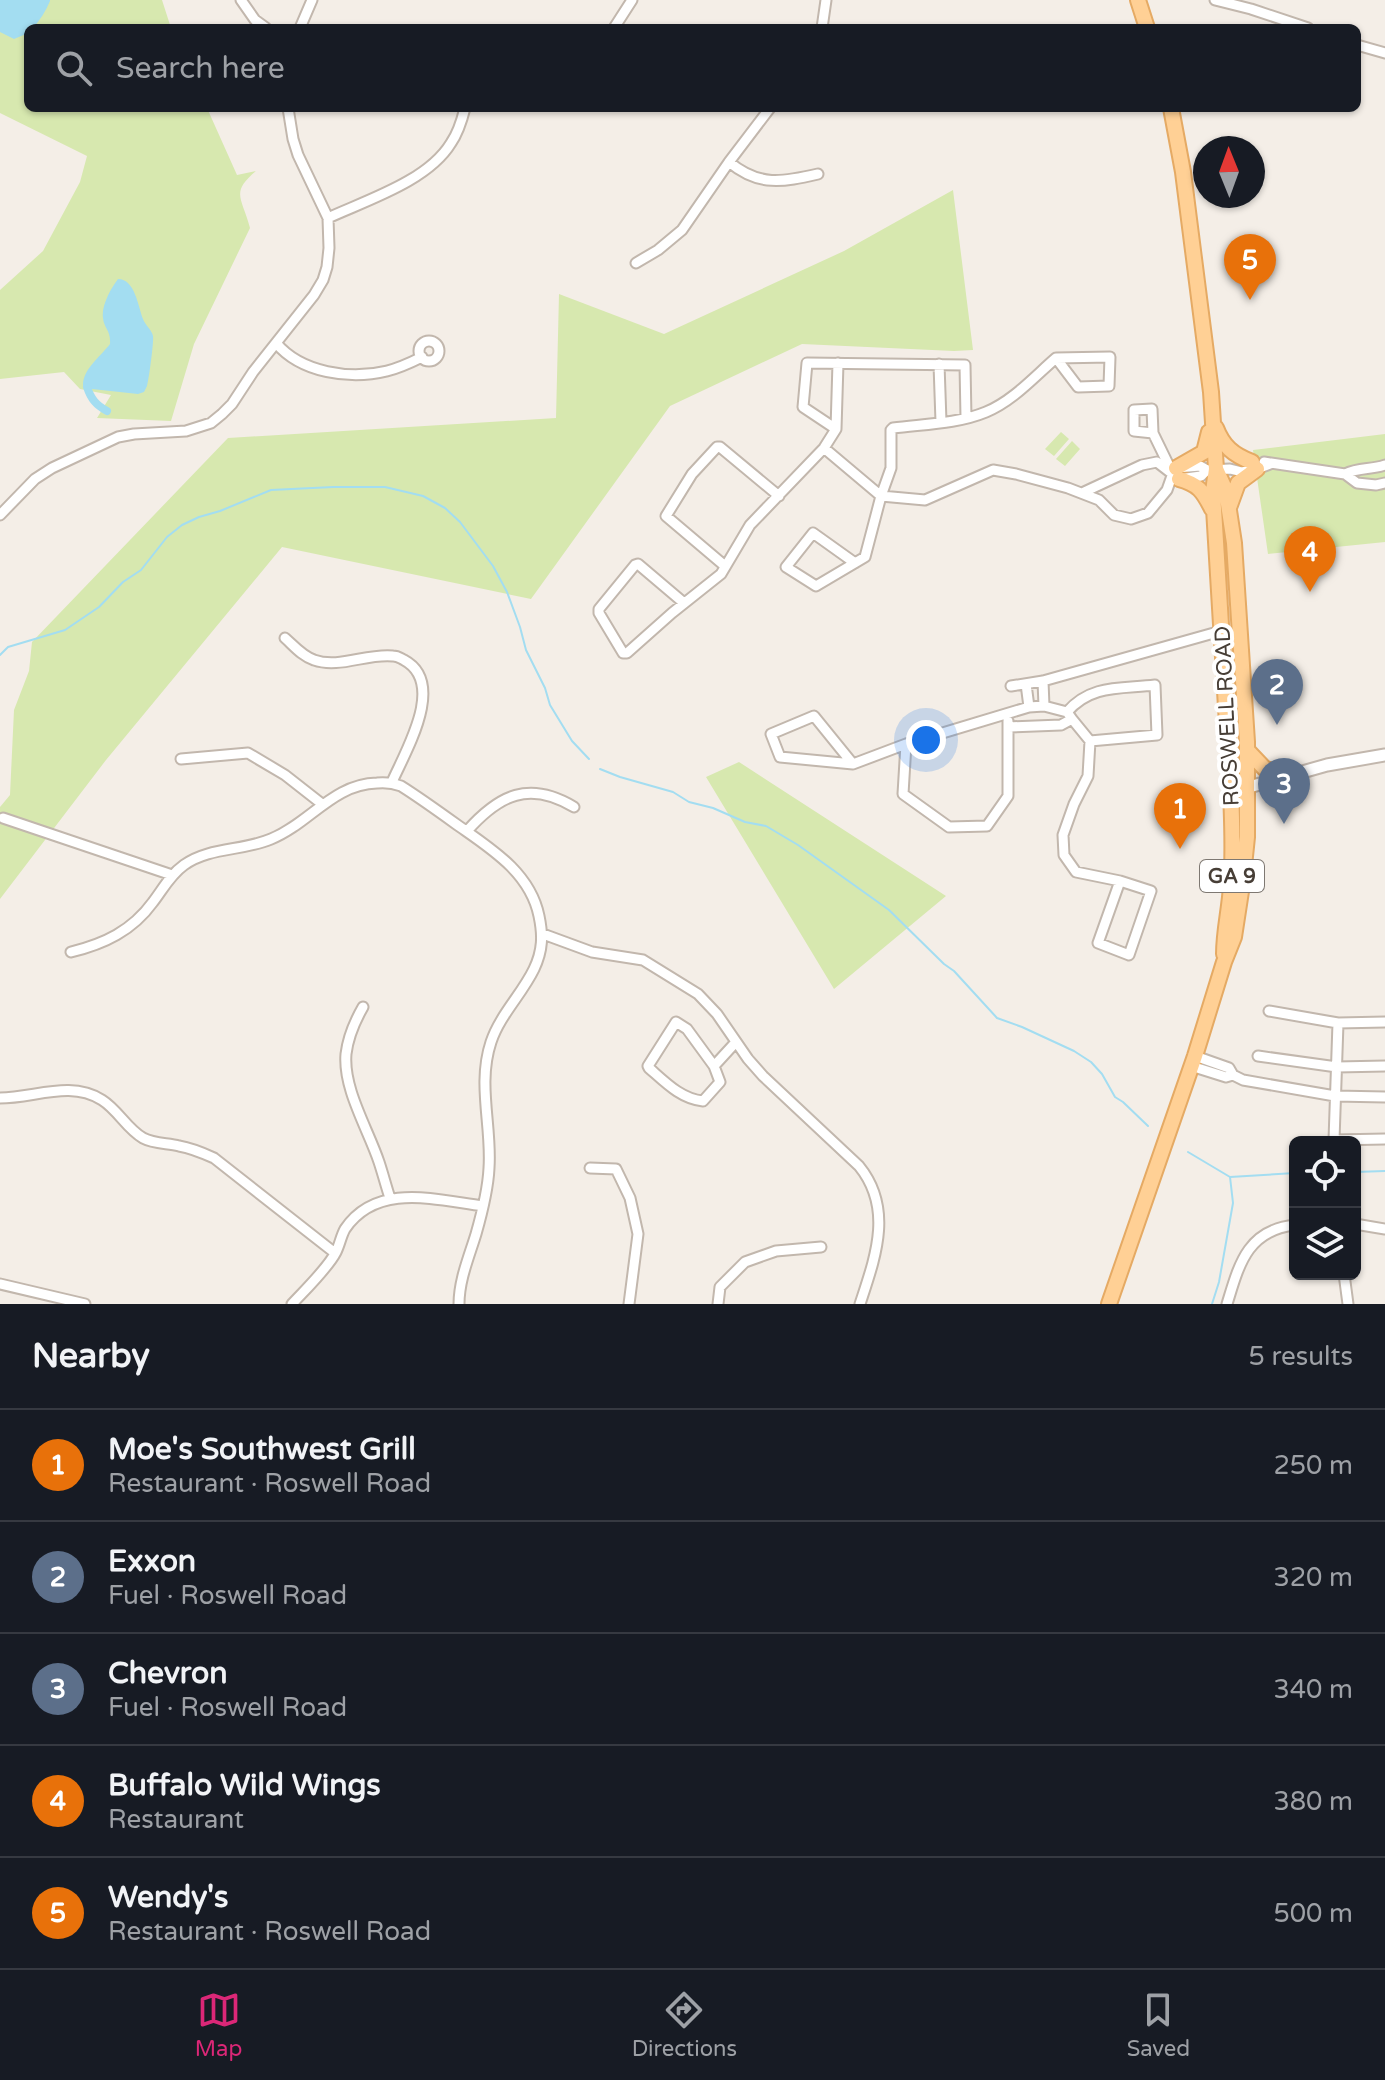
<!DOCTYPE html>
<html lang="en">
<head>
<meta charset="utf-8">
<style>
  :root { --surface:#171b24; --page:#242831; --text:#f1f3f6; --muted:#9ea1a6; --line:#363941; --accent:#db2777 }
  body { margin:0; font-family:"Varela Round",sans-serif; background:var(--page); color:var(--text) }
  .controls { position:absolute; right:24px; bottom:24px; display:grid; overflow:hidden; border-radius:12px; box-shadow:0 2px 6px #0004 }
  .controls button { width:72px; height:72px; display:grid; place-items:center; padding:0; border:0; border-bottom:2px solid var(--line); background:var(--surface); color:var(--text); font:40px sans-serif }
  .compass { position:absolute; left:1193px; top:136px; width:72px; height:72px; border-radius:50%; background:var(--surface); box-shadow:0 2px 6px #0004; rotate:359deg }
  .you { position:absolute; left:926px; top:740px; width:28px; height:28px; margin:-20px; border:6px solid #fff; border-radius:50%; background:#1a73e8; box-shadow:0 0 0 12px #1a73e833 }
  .badge { display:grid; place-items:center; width:52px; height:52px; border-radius:50%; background:var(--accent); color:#fff; font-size:26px; font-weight:700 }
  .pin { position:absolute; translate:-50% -66px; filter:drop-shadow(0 2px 4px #0008) }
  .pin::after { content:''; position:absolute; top:42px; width:28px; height:24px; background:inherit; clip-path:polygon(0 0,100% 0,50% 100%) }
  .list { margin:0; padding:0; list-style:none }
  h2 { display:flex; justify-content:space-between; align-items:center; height:104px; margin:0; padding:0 32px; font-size:34px }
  h2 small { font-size:26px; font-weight:400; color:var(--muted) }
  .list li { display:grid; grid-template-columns:52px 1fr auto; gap:24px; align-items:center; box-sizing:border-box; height:112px; padding:0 32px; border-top:2px solid var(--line) }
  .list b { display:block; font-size:30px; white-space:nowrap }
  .list p { margin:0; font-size:26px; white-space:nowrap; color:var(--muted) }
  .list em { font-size:26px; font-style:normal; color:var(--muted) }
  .icon { flex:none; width:44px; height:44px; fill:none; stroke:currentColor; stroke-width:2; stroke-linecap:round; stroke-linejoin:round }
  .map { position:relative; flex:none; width:1385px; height:1304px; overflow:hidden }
  .search { position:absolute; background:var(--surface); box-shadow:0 2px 6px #0004; left:24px; right:24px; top:24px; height:88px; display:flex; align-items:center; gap:20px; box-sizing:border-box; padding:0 28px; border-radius:12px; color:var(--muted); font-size:30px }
  .sheet { height:664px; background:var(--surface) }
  nav { display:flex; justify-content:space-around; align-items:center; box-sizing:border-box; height:112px; border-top:2px solid var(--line); background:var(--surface); font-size:22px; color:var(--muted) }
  nav a { display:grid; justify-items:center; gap:4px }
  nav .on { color:var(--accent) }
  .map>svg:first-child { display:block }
  .green { fill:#d7e8af }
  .water { fill:#a3ddf1 }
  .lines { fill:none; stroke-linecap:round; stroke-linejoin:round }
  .stream { stroke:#a3ddf1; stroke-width:2 }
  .canal { stroke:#a3ddf1; stroke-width:8 }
  .minor-casing { stroke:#c2b7ad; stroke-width:13 }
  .tertiary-casing { stroke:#c2b7ad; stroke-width:15 }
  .primary-casing { stroke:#e5aa64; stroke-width:18 }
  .minor { stroke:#fff; stroke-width:9 }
  .tertiary { stroke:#fff; stroke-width:11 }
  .primary { stroke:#ffd095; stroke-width:14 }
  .labels { text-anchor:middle; stroke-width:8; stroke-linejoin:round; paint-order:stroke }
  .shield { fill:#fff; stroke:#7e7872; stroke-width:2 }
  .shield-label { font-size:20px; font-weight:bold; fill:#473e36 }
  .street-label { font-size:22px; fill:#473e36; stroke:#fff }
</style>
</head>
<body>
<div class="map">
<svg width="1385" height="1304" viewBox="0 0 1385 1304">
  <rect width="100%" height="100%" fill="#f4eee7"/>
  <path class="green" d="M 0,0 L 162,0 L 171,28 L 28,28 L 28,108 L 207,108 L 237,175 L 256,171 C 230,193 242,197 250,228 L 194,344 L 171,421 L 97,418 L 111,395 L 80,389 L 64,372 L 0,379 L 0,290 L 43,251 L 80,182 L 87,156 L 0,113 Z
    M 953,190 L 973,350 L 954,351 L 802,344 L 670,406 L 531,599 L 282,547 L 106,760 L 0,899 L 0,807 L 10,795 L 14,710 L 29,671 L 32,642 L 228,438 L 556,418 L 559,294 L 664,334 L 844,251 Z
    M 1061,432 L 1069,439 L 1054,456 L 1045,449 Z
    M 1385,434 L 1385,542 L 1268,554 L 1253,450 Z
    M 1072,441 L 1080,449 L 1065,466 L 1056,459 Z
    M 739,762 L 946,896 L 834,989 L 706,777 Z"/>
  <path class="water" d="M 0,0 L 50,0 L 50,1 C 46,11 40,20 33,28 L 28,28 L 26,34 L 14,39 L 0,32 Z
    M 118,279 C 135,279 138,306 143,319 C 145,325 152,330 153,336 C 154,341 149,379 147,386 L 144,392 L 138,394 L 92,389 L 83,385 C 83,369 100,357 110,344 C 111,330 104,329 103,318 C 101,306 111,288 118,279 Z"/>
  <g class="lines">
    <path class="stream" d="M 0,655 L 8,647 L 65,630 L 99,607 L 123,582 L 141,570 L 167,537 L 182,525 L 199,517 L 220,511 L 271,490 L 333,487 L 385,487 L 423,496 L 445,508 L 460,522 L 493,566 L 507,592 L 520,627 L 526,650 L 545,688 L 550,705 L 572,741 L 589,759
      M 600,769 L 620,777 L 673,792 L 689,802 L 713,808 L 745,822 L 766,826 L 798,845 L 889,910 L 944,964 L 954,971 L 997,1018 L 1022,1027 L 1074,1051 L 1091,1062 L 1102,1074 L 1115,1097 L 1123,1102 L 1148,1126
      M 1188,1152 L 1230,1177 L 1295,1173
      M 1355,1172 L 1385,1171
      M 1212,1304 L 1219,1282 L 1233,1203 L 1230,1177"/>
    <path class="canal" d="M 87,387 C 91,399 96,405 107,411"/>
    <defs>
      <path id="minor" d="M 241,0 L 255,20 L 266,28
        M 1215,0 L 1251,9 L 1308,28
        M 300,28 L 312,0
        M 614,28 L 632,0
        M 822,28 L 826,0
        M 1357,45 L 1385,53
        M 729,162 C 759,187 783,182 818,174
        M 328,218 C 367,200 428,181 451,143 C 458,133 462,120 465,108
        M 636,263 L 658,250 L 682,230 L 729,162 L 770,108
        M419 351a10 10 0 1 1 20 0a10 10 0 1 1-20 0Z
        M 276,343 C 301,373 350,380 387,371 C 399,368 410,363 422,357
        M 939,364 L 941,422
        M 836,429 L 803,407 L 807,363 L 965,365 L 966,418
        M 1153,433 L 1152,409 L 1134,410 L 1134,431 L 1153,433 L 1171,470
        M 824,448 L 881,496 L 925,500 L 993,470 L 1016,474 L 1068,488 L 1099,500 L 1114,515 L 1131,519 L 1148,513 L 1167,490 L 1173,473 L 1176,468 L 1200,466 L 1207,470 L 1230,469 L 1242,472 L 1257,469 L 1270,464
        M 1264,462 L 1345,474 L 1357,483 L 1376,485 L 1385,483
        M 1345,474 C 1359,467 1371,470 1385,465
        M 1082,493 L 1142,465 L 1157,462 L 1179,479 L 1201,476 L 1207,470
        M 0,515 L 35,479 L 52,468 L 118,437 L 134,434 L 186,431 L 211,423 L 222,414 L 232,404 L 253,372 L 314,295 L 323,280 L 327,267 L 329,248 L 328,218 L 298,155 L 293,139 L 288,108
        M 855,563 L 813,533 L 786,567 L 816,586 L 865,557 L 881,496 L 891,468 L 891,430 L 893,428 C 924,424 957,424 986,412 C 1013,401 1035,376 1056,358 L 1110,357 L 1109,386 L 1078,387 L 1056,358
        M 725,566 L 666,516 L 692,474 L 717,447 L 720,447 L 779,496
        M 684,603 L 638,564 L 635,565 L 599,609 L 599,613 L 623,653 L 627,653 L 672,613 L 721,574 L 750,525 L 824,448 L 836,429 L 838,363
        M 285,638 C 294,646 302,656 314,660 C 339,669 367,653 393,656 C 398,656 400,658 404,660 C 447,683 405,752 392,782
        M 1043,681 L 1044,706
        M 1026,684 L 1029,707
        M 1011,686 L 1043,681 L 1221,631
        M 1067,712 C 1091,684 1121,689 1155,685 L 1157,735 L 1090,741
        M 1008,727 L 1061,725 L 1072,719 L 1090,741 L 1088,776 L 1074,804 L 1063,835 L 1064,855 L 1076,872 L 1120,881 L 1151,891 L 1129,955 L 1098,943 L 1120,881
        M 906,744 L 903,794 L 949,827 L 987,826 L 1008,796 L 1008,721
        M 181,759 L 248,753 L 285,775 L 322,804
        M 853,764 L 814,716 L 771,734 L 780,757 L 853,764 L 906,744 L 1029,707 L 1044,706 L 1067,712 L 1072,719
        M 3,818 L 172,875
        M 467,831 C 499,795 529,780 574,807
        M 543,934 L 592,952 L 643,960 L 698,994 L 717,1014 L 748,1059 L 763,1076 L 859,1166 C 894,1209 875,1258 860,1304
        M 71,952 C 104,944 132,931 153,902 C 163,889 170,875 184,865 C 209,847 243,851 271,839 C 310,823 333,784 377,783 C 387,782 393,783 401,786 C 420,798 438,811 456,824 C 490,848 530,872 539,916 C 543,935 543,950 534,969 C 522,994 500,1015 491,1042 C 477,1084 492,1126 489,1168 C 488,1190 482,1213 476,1234 C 469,1257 459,1280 459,1304
        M 363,1007 C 355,1021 348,1037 346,1054 C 343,1089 368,1129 379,1162 C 383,1174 386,1186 390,1198
        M 1269,1011 L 1338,1023
        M 1385,1022 L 1338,1023 L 1334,1140 L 1385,1139
        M 1195,1056 L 1229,1068 L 1233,1075 L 1243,1080 L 1335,1096 L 1385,1097
        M 1258,1056 L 1337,1067 L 1385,1066
        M 714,1066 L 720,1082 L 703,1101 C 681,1099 665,1082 649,1068 L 648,1066 L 676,1022 L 687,1029 L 714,1066 L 736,1042
        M 1191,1066 L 1226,1077 L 1233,1075
        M 0,1098 C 35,1098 70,1080 102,1100 C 118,1110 127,1129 143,1138 C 154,1144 168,1143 179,1146 C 191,1148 203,1153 214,1158 L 335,1253
        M 590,1168 L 616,1169 L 630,1198 L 638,1234 L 629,1304
        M 1355,1224 L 1385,1229
        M 1344,1274 L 1348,1304
        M 0,1284 L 85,1304
        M 292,1304 C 305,1290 328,1268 336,1252 C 340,1244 341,1236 345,1229 C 377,1182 436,1200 483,1206
        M 718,1304 L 720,1287 L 745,1262 L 776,1251 L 821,1247
        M 1227,1304 C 1239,1265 1247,1230 1295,1225"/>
      <path id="tertiary" d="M 1242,789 L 1327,765 L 1385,755"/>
      <path id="primary" d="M 1138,0 L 1147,28
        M 1171,108 L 1183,172 L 1211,392 L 1216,469 L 1213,492 L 1231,790 C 1232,822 1234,853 1231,885 C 1230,908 1224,930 1224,954
        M 1216,428 C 1223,446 1233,455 1252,462
        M 1176,468 L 1204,452 L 1209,432
        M 1179,479 C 1198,484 1203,491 1212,509
        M 1230,505 L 1238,483 L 1257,469
        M 1247,750 L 1265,769 L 1292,775
        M 1109,1304 L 1195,1056 L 1224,962 L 1234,937 L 1242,885 L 1247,837 L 1247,742 L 1234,543 L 1226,491 L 1216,469"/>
    </defs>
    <use href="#minor" class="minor-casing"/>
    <use href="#tertiary" class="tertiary-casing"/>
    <use href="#primary" class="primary-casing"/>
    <use href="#minor" class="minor"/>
    <use href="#tertiary" class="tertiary"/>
    <use href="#primary" class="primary"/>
  </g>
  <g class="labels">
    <rect class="shield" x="1200" y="860" width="64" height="32" rx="6"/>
    <g class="shield-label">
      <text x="1232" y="883">GA 9</text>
    </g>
    <g class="street-label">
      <text transform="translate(1226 716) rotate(-93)" y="8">ROSWELL ROAD</text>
    </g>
  </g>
</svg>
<div class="controls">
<button><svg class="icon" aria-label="locate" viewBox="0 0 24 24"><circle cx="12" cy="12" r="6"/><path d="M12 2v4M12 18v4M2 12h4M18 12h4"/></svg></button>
<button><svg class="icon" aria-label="layers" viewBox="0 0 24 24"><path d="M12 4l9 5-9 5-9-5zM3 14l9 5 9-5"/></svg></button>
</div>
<svg class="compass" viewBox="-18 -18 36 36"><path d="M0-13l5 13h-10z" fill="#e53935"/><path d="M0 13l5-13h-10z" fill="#9ea1a6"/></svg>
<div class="you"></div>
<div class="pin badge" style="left:1180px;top:849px;background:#e8710a">1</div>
<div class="pin badge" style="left:1277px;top:725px;background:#5c6f8a">2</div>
<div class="pin badge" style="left:1284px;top:824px;background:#5c6f8a">3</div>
<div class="pin badge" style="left:1310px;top:592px;background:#e8710a">4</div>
<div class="pin badge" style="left:1250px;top:300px;background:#e8710a">5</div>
<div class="search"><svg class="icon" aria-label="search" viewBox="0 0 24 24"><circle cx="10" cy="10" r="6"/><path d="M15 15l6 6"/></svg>Search here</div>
</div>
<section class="sheet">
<h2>Nearby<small>5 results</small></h2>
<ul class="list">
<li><span class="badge" style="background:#e8710a">1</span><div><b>Moe's Southwest Grill</b><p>Restaurant · Roswell Road</p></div><em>250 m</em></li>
<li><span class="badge" style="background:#5c6f8a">2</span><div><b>Exxon</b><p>Fuel · Roswell Road</p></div><em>320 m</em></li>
<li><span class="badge" style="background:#5c6f8a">3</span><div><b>Chevron</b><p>Fuel · Roswell Road</p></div><em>340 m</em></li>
<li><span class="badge" style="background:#e8710a">4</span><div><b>Buffalo Wild Wings</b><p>Restaurant</p></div><em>380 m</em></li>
<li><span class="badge" style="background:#e8710a">5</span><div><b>Wendy's</b><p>Restaurant · Roswell Road</p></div><em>500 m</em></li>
</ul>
</section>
<nav>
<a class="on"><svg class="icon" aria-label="map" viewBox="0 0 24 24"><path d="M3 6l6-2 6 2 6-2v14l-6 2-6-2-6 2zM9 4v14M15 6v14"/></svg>Map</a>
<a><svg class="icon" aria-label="directions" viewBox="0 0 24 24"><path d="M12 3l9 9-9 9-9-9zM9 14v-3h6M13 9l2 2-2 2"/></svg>Directions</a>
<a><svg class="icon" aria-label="saved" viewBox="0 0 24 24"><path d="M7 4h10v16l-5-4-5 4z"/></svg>Saved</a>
</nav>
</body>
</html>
